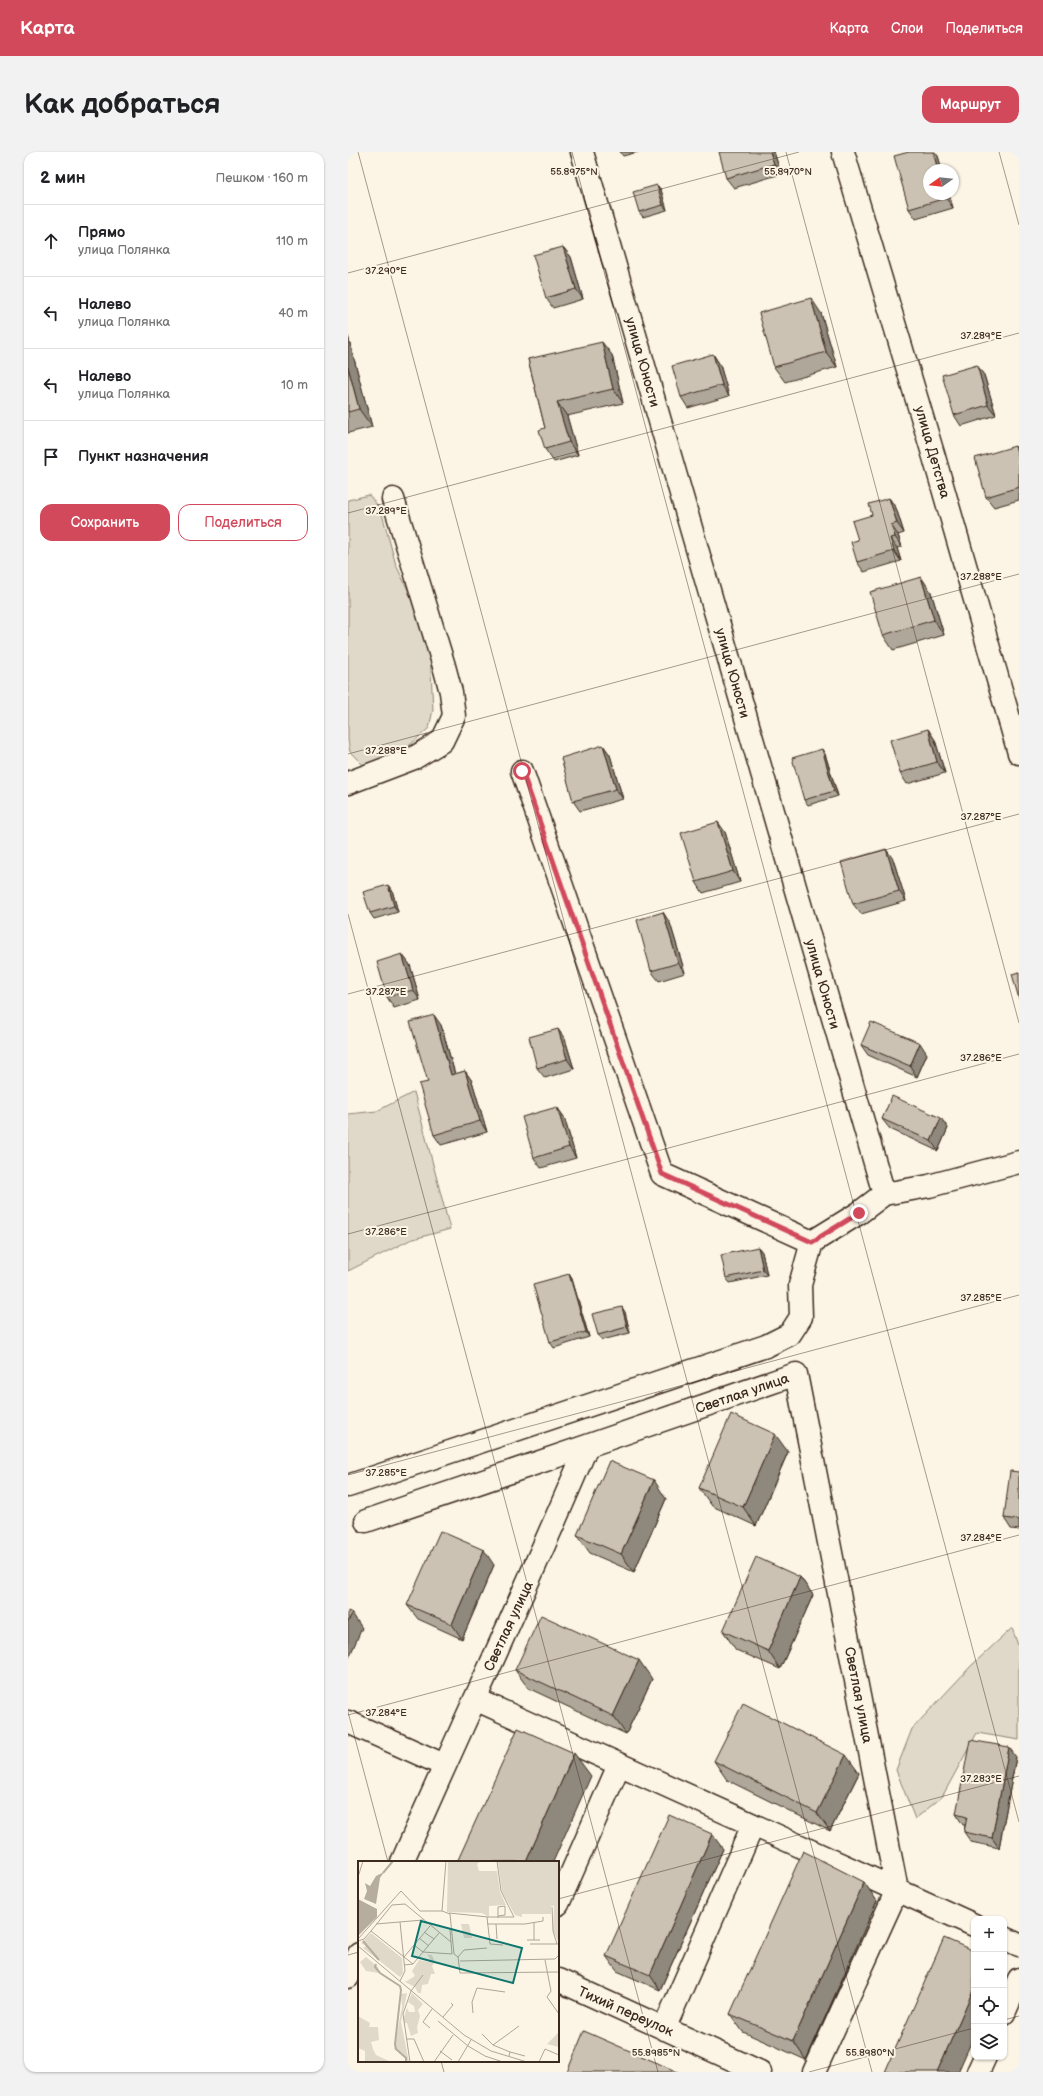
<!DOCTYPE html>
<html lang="ru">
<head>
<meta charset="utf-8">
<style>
  :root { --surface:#fff; --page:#f2f2f2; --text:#202124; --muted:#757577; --line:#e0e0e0; --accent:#d1495b }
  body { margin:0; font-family:"Balsamiq Sans",sans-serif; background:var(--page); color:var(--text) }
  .controls { position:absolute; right:12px; bottom:12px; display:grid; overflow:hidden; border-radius:8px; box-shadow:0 1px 3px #0004 }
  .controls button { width:36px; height:36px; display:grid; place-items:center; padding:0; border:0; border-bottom:1px solid var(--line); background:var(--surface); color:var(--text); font:20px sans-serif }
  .compass { position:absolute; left:575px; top:12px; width:36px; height:36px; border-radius:50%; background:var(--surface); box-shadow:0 1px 3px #0004; rotate:255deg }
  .stop { position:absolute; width:12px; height:12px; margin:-9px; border:3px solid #d1495b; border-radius:50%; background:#fff }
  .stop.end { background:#d1495b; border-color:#fff; box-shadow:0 1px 4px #0008 }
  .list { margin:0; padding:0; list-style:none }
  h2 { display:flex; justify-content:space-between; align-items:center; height:52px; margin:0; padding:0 16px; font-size:17px }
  h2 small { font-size:13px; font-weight:400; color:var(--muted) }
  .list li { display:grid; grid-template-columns:26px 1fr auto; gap:12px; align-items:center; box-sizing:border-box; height:72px; padding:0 16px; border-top:1px solid var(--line) }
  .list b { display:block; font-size:15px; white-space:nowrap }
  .list p { margin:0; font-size:13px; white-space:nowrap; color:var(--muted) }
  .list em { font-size:13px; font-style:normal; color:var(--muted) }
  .actions { display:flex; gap:8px; padding:12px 16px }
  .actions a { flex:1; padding:9px 0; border:1px solid var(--accent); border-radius:12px; text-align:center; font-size:14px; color:var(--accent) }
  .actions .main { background:var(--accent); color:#fff }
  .icon { flex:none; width:22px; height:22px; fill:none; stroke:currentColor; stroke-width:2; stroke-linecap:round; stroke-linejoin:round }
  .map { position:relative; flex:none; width:671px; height:1920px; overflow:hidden; border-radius:12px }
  header { display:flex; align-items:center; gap:24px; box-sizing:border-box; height:56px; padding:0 20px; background:var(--accent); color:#fff }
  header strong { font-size:19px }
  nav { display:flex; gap:22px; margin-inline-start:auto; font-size:14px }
  .intro { display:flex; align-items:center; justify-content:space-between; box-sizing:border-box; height:96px; padding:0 24px }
  h1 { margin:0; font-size:28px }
  .button { padding:10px 18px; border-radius:12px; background:var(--accent); color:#fff; font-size:14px; font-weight:700 }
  main { display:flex; gap:24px; padding:0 24px }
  aside { flex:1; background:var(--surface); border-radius:12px; box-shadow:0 1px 3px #0004 }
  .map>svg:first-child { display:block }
  .green { fill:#e0d8c8; stroke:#8e8173 }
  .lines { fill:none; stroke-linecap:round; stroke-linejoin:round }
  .minor-casing { stroke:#3b2a1e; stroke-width:25 }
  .minor { stroke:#fcf5e5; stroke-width:22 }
  .wall { fill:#afa79a; stroke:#3b2a1e }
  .shaded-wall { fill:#8f887d; stroke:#3b2a1e }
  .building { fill:#ccc2b3; stroke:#3b2a1e }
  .route { stroke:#d1495b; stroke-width:5 }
  .ticks { fill:none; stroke:#3b2a1e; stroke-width:1; stroke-opacity:0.45 }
  .labels { text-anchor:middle; stroke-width:4; stroke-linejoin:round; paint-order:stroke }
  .street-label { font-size:14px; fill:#3b2a1e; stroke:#fcf5e5 }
  .inset-river { fill:none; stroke:#b7ad9e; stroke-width:2 }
  .inset-road { fill:none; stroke:#afa495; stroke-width:1 }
  .view { fill:#0f766e; fill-opacity:0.15; stroke:#0f766e; stroke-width:2 }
  .inset-edge { fill:none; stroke:#3b2a1e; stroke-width:2 }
  .ticks-label { font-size:10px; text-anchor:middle; fill:#3b2a1e; stroke:#fcf5e5; stroke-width:4; stroke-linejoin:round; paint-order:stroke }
</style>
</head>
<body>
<header>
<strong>Карта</strong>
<nav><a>Карта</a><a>Слои</a><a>Поделиться</a></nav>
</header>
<div class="intro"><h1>Как добраться</h1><a class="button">Маршрут</a></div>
<main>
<aside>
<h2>2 мин<small>Пешком · 160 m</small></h2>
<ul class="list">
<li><svg class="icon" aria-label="ahead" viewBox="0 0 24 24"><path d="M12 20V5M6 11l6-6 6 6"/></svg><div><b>Прямо</b><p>улица Полянка</p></div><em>110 m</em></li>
<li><svg class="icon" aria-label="left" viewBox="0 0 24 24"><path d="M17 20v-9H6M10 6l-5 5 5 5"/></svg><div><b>Налево</b><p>улица Полянка</p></div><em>40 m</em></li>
<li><svg class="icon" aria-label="left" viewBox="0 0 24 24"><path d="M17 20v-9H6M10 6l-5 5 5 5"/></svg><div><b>Налево</b><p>улица Полянка</p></div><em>10 m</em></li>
<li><svg class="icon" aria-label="arrive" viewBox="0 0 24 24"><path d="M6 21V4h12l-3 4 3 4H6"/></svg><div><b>Пункт назначения</b></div></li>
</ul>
<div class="actions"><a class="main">Сохранить</a><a>Поделиться</a></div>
</aside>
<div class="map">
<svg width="671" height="1920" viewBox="0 0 671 1920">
  <rect width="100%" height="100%" fill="#fcf5e5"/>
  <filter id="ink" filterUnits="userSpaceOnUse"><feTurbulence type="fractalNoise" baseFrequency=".025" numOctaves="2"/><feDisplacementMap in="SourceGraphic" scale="8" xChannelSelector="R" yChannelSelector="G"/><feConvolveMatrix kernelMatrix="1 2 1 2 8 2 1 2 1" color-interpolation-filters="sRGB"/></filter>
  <g filter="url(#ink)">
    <path class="green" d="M 21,343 L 33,358 L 48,413 L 73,465 L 82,499 L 85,558 L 81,576 L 52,602 L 34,611 L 15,613 L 2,600 L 0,588 L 0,348 Z
      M 66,940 L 102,1077 L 62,1088 L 0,1119 L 0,962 L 29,959 Z
      M 664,1476 L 671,1496 L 671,1588 L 629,1581 L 594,1645 L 567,1667 L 548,1618 L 564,1577 L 623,1514 Z"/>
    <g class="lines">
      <defs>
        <path id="minor" d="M 234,0 L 536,1042
          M 495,0 L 586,305 L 671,601
          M 174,619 L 314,1022 L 464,1090 L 511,1061 L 536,1042 L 581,1034 L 671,1010
          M 0,631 L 66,606 L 94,589 L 106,564 L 103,540 L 96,514 L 45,347
          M 0,1334 L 418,1194 L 442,1182 L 453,1165 L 452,1133 L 464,1090
          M 18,1369 L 239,1294
          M 127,1547 L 549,1738 L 466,1920
          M 0,1570 L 96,1613
          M 54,1710 C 115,1571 180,1434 239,1294 L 448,1222 L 549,1738 L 626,1773
          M 210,1752 L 271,1613
          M 656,1786 L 671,1793
          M 0,1825 L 11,1802
          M 210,1828 L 412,1920
          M 656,1861 L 671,1827
          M 316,1877 L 405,1673
          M 630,1920 L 637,1905"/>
      </defs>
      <use href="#minor" class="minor-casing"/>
      <use href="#minor" class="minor"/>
    </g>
    <path class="wall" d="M 272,0 L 290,0 L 275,4 Z
      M 426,0 L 433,22 L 386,36 L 378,26 Z
      M 590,4 L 605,56 L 568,67 L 561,57 Z
      M 309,33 L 313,38 L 319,58 L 295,65 L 291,60 Z
      M 215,95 L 223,105 L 235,147 L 205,156 L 198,146 Z
      M 473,161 L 489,215 L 437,230 L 426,215 Z
      M 0,184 L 24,275 L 0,281 Z
      M 365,202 L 372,213 L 381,244 L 340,256 L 333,245 Z
      M 264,203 L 275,251 L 219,264 L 230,303 L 206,310 L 197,297 L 197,276 L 180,207 Z
      M 636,223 L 648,263 L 613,274 L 606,263 Z
      M 667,294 L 671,299 L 671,348 L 646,355 L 638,345 Z
      M 541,346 L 548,356 L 556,381 L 550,383 L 554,395 L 549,396 L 553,409 L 516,420 L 509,410 L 510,388 L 524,363 Z
      M 573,425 L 583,440 L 596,483 L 545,498 L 535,483 Z
      M 580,577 L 587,588 L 597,621 L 559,632 L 552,621 Z
      M 255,593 L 262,603 L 275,647 L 232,659 L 225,649 Z
      M 477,602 L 490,644 L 460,653 L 456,648 Z
      M 377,680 L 392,730 L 355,741 L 348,730 Z
      M 545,707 L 558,749 L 513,762 L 505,752 Z
      M 44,738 L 50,760 L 26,767 L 22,761 Z
      M 322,771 L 337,821 L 311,829 L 303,819 Z
      M 54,802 L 62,813 L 72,848 L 46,856 L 39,845 Z
      M 93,873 L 107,922 L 117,919 L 124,929 L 139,980 L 93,993 L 86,983 L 80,930 Z
      M 217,887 L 226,917 L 197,926 L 189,916 Z
      M 513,893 L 579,902 L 569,925 L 520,903 Z
      M 209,955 L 216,965 L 228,1006 L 193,1016 L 186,1006 Z
      M 534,967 L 600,976 L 590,999 L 542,977 Z
      M 410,1095 L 414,1100 L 419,1123 L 382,1131 L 378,1126 Z
      M 221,1122 L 224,1127 L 241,1185 L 206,1196 L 202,1190 Z
      M 277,1160 L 282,1181 L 254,1188 L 250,1183 Z
      M 440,1300 L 408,1374 L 364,1354 L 351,1336 Z
      M 671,1320 L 671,1378 L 663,1377 L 656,1366 Z
      M 318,1347 L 286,1420 L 242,1401 L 229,1383 Z
      M 146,1413 L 114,1487 L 70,1467 L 59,1453 Z
      M 452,1425 L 465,1443 L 432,1517 L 388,1498 L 375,1479 Z
      M 167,1518 L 304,1527 L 278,1582 L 180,1536 Z
      M 668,1605 L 651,1696 L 623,1690 L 616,1680 L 617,1673 L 615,1673 L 608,1662 Z
      M 366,1609 L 511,1621 L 482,1679 L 379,1628 Z
      M 375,1697 L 312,1838 L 269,1819 L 258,1804 Z
      M 529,1749 L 458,1908 L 395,1880 L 382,1862 Z"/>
    <path class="shaded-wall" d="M 422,0 L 426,0 L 433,22 L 426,12 Z
      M 585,0 L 587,0 L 590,4 L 594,18 L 590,18 Z
      M 309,33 L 313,38 L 319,58 L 315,53 Z
      M 597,42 L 601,42 L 605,56 L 598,46 Z
      M 215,95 L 223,105 L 235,147 L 228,137 Z
      M 463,146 L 473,161 L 489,215 L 478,200 Z
      M 0,184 L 24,275 L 11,257 L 0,215 Z
      M 254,190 L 264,203 L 275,251 L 265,237 Z
      M 365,202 L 372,213 L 381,244 L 374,233 Z
      M 629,213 L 636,223 L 648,263 L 640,253 Z
      M 209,250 L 219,264 L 230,303 L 221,290 Z
      M 667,294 L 671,299 L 671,307 Z
      M 541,346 L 548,356 L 556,381 L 549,371 Z
      M 543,373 L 550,383 L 554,395 L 547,385 Z
      M 542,386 L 549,396 L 553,409 L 546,399 Z
      M 573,425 L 583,440 L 596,483 L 586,468 Z
      M 580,577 L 587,588 L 597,621 L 589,610 Z
      M 255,593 L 262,603 L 275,647 L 268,637 Z
      M 474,597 L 477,602 L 490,644 L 486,639 Z
      M 370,670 L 377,680 L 392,730 L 385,719 Z
      M 538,697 L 545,707 L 558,749 L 551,739 Z
      M 40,733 L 44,738 L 50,760 L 46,754 Z
      M 315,760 L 322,771 L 337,821 L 330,811 Z
      M 54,802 L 62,813 L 72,848 L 65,838 Z
      M 86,863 L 93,873 L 110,933 L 103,923 Z
      M 210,877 L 217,887 L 226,917 L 219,907 Z
      M 572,891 L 579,902 L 569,925 L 562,914 Z
      M 117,919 L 124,929 L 139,980 L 132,969 Z
      M 209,955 L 216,965 L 228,1006 L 221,995 Z
      M 593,966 L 600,976 L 590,999 L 583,989 Z
      M 410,1095 L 414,1100 L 419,1123 L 415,1118 Z
      M 221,1122 L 224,1127 L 241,1185 L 238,1180 Z
      M 274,1155 L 277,1160 L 282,1181 L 279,1175 Z
      M 427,1282 L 440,1300 L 408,1374 L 395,1355 Z
      M 306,1328 L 318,1347 L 286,1420 L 273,1402 Z
      M 136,1398 L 146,1413 L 114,1487 L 104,1472 Z
      M 452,1425 L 465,1443 L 432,1517 L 420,1499 Z
      M 4,1461 L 14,1476 L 0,1508 L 0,1470 Z
      M 291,1508 L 304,1527 L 278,1582 L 265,1564 Z
      M 661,1595 L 668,1605 L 651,1696 L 644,1686 Z
      M 226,1601 L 243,1624 L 205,1710 L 178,1710 Z
      M 498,1603 L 511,1621 L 482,1679 L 469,1661 Z
      M 364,1682 L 375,1697 L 312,1838 L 302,1823 Z
      M 516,1730 L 529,1749 L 458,1908 L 445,1889 Z
      M 626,1836 L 626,1884 L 610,1920 L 589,1920 Z"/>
    <path class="building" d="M 371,0 L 422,0 L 426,12 L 378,26 Z
      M 561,0 L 585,0 L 590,18 L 581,18 L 581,42 L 597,42 L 598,46 L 561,57 L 546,4 Z
      M 309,33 L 315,53 L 291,60 L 285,40 Z
      M 215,95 L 228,137 L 198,146 L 185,103 Z
      M 463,146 L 478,200 L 426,215 L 411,161 Z
      M 254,190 L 265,237 L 209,250 L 221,290 L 197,297 L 191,278 L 197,276 L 180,207 Z
      M 365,202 L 374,233 L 333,245 L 324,214 Z
      M 629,213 L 640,253 L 606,263 L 594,223 Z
      M 0,215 L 11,257 L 0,260 Z
      M 667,294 L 671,307 L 671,335 L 638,345 L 627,306 Z
      M 541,346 L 549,371 L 543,373 L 547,385 L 542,386 L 546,399 L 509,410 L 503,390 L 510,388 L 504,369 L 524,363 L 521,352 Z
      M 573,425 L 586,468 L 535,483 L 522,440 Z
      M 580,577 L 589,610 L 552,621 L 542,588 Z
      M 255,593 L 268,637 L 225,649 L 213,606 Z
      M 474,597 L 486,639 L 456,648 L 444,606 Z
      M 370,670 L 385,719 L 348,730 L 333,681 Z
      M 538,697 L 551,739 L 505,752 L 493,710 Z
      M 40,733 L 46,754 L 22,761 L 15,740 Z
      M 315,760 L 330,811 L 303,819 L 289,768 Z
      M 54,802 L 65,838 L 39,845 L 29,810 Z
      M 671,820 L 671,847 L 664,822 Z
      M 86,863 L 103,923 L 117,919 L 132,969 L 86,983 L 71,932 L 80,930 L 62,870 Z
      M 523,870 L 572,891 L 562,914 L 513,893 Z
      M 210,877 L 219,907 L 189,916 L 181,885 Z
      M 544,944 L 593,966 L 583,989 L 534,967 Z
      M 209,955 L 221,995 L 186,1006 L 174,965 Z
      M 410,1095 L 415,1118 L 378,1126 L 373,1103 Z
      M 221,1122 L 238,1180 L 202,1190 L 185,1132 Z
      M 274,1155 L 279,1175 L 250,1183 L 244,1162 Z
      M 383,1262 L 427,1282 L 395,1355 L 351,1336 Z
      M 261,1309 L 306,1328 L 273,1402 L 229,1383 Z
      M 662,1319 L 671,1320 L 671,1368 L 656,1366 Z
      M 92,1379 L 136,1398 L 104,1472 L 59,1453 Z
      M 408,1405 L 452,1425 L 420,1499 L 375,1479 Z
      M 0,1459 L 4,1461 L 0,1470 Z
      M 193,1463 L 291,1508 L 265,1564 L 167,1518 Z
      M 395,1551 L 498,1603 L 469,1661 L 366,1609 Z
      M 170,1576 L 226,1601 L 178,1710 L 109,1710 Z
      M 622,1588 L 661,1595 L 644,1686 L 616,1680 L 619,1665 L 608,1662 Z
      M 321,1663 L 364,1682 L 302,1823 L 258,1804 Z
      M 455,1699 L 516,1730 L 445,1889 L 382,1862 Z
      M 596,1786 L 626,1799 L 626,1836 L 589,1920 L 537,1920 Z
      M 236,1879 L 330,1920 L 219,1920 Z"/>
  </g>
  <g class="lines" filter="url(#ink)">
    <path class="route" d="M 174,619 L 314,1022 L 464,1090 L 511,1061"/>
  </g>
  <path class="ticks" d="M 10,0 L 524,1920M 224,0 L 671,1670M 438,0 L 671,871M 651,0 L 671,73M 0,121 L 451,0M 0,361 L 671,181M 0,602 L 671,422M 0,762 L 310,1920M 0,842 L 671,662M 0,1082 L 671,902M 0,1323 L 671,1143M 0,1560 L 40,1710M 0,1563 L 671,1383M 210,1747 L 671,1624M 0,1803 L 11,1800M 656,1868 L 671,1864M 93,1909 L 96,1920M 461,1920 L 626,1876"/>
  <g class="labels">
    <g class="street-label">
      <text transform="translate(295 210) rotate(74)" y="5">улица Юности</text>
      <text transform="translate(585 300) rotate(74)" y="5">улица Детства</text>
      <text transform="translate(385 521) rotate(74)" y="5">улица Юности</text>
      <text transform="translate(475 832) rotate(74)" y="5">улица Юности</text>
      <text transform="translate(394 1241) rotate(-19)" y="5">Светлая улица</text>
      <text transform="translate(160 1474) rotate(-65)" y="5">Светлая улица</text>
      <text transform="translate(511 1543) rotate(79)" y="5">Светлая улица</text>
      <text transform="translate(278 1859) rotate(24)" y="5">Тихий переулок</text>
    </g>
  </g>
  <g transform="translate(10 1709)">
    <rect width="201" height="201" fill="#fcf5e5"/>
    <path d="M 90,0 L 123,0 L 119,3 L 121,10 L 139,10 L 142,31 L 148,44 L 131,45 L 131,56 L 124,52 L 89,51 ZM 140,0 L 201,0 L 201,82 L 195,70 L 196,45 L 193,45 L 193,53 L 164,53 L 164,56 L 157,54 L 144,31 ZM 103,63 L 111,63 L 114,77 L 106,77 ZM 13,72 L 44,97 L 45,112 L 42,116 L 5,87 L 8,85 L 3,82 ZM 69,93 L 74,94 L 77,101 L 74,105 L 77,113 L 73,113 L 70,123 L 64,124 L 63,132 L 60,132 L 57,126 L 47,121 L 57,115 L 54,110 L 61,99 L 71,101 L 72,98 ZM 8,96 L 20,106 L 21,112 L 8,110 L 2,101 ZM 49,132 L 43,161 L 51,201 L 47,201 L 48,197 L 36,188 L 44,146 L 43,133 ZM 54,132 L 65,143 L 60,149 L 62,155 L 59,166 L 60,172 L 53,175 L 49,162 L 46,162 L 46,156 L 49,147 L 51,151 L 57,151 L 56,145 L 50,141 ZM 0,155 L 12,162 L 11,166 L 20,166 L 21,179 L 13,181 L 15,188 L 18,194 L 33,201 L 7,201 L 7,190 L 0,187 ZM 201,171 L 201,186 L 189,183 Z" fill="#e0d8c8"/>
    <path d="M 26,11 L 22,17 L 18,43 L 6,38 L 9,30 L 7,22 L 12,25 L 18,15 ZM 0,38 L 19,48 L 19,56 L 0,75 Z" fill="#b7ad9e"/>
    <path class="inset-river" d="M 25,12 L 35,0M 5,80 L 21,99M 18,103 L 17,106 L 22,112 L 42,125 L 43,129 L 37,183 L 38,188 L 48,197 L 48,201"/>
    <path class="inset-road" d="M 0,16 L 5,0M 194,46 L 195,70 L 199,83M 84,50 L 88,0M 91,52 L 130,56 L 156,56 L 143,30 L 139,0M 129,56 L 132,83 L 145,84M 140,57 L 140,46 L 147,45 L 147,54 L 140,55M 18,63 L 65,59M 129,63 L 167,63 L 185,60 L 185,56M 138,63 L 139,78M 92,69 L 93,81M 66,71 L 76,78M 61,77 L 71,85M 0,78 L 43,30 L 62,50 L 84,50 L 92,53 L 96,93 L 100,96M 169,79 L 182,79M 176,79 L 176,61M 0,80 L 6,78 L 13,70M 172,83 L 201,83M 56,84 L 65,91 L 81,72M 0,85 L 106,174 L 133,190 L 169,201M 129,87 L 106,89 L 100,96 L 102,112 L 200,111M 46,96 L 72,65M 187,99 L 193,130 L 189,136 L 201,153M 102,100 L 197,98 L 201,94M 46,104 L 55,103 L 65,91 L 94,93 L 93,81 L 47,43 L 34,44 L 13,70 L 55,103M 42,120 L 47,110 L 42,61M 115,152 L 114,141 L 119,127 L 147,131M 85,156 L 95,144 L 93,142M 80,160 L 110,185 L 127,195 L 145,201M 72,167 L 65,161 L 74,148M 124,173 L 135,184 L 152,191 L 151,195M 48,178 L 56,178 L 66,201M 135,184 L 161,165M 82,190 L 94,199M 152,191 L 167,195M 52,201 L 45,153 L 53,130 L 65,114M 76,201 L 95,174M 100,201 L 113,179M 181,201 L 187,188 L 201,194"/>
    <path class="view" d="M 63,60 L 164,87 L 155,122 L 54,95 Z"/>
    <rect width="201" height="201" class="inset-edge"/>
  </g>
  <g class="ticks-label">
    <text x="226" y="23">55.8975°N</text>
    <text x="440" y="23">55.8970°N</text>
    <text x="38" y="122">37.290°E</text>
    <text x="633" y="187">37.289°E</text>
    <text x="38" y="362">37.289°E</text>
    <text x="633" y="428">37.288°E</text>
    <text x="38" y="602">37.288°E</text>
    <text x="633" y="668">37.287°E</text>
    <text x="38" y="843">37.287°E</text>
    <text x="633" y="909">37.286°E</text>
    <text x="38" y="1083">37.286°E</text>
    <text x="633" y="1149">37.285°E</text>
    <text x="38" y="1324">37.285°E</text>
    <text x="633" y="1389">37.284°E</text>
    <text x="38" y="1564">37.284°E</text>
    <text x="633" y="1630">37.283°E</text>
    <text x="308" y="1904">55.8985°N</text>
    <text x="522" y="1904">55.8980°N</text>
  </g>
</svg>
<div class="controls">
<button>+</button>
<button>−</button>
<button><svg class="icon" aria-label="locate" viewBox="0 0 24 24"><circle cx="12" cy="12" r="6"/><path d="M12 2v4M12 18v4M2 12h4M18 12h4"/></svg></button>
<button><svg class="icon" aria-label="layers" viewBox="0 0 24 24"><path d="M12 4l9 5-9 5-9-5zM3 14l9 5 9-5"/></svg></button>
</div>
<svg class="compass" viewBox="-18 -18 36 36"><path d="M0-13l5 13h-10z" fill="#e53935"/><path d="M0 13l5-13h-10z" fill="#757577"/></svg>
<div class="stop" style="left:174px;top:619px"></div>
<div class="stop end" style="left:511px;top:1061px"></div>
</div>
</main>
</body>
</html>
